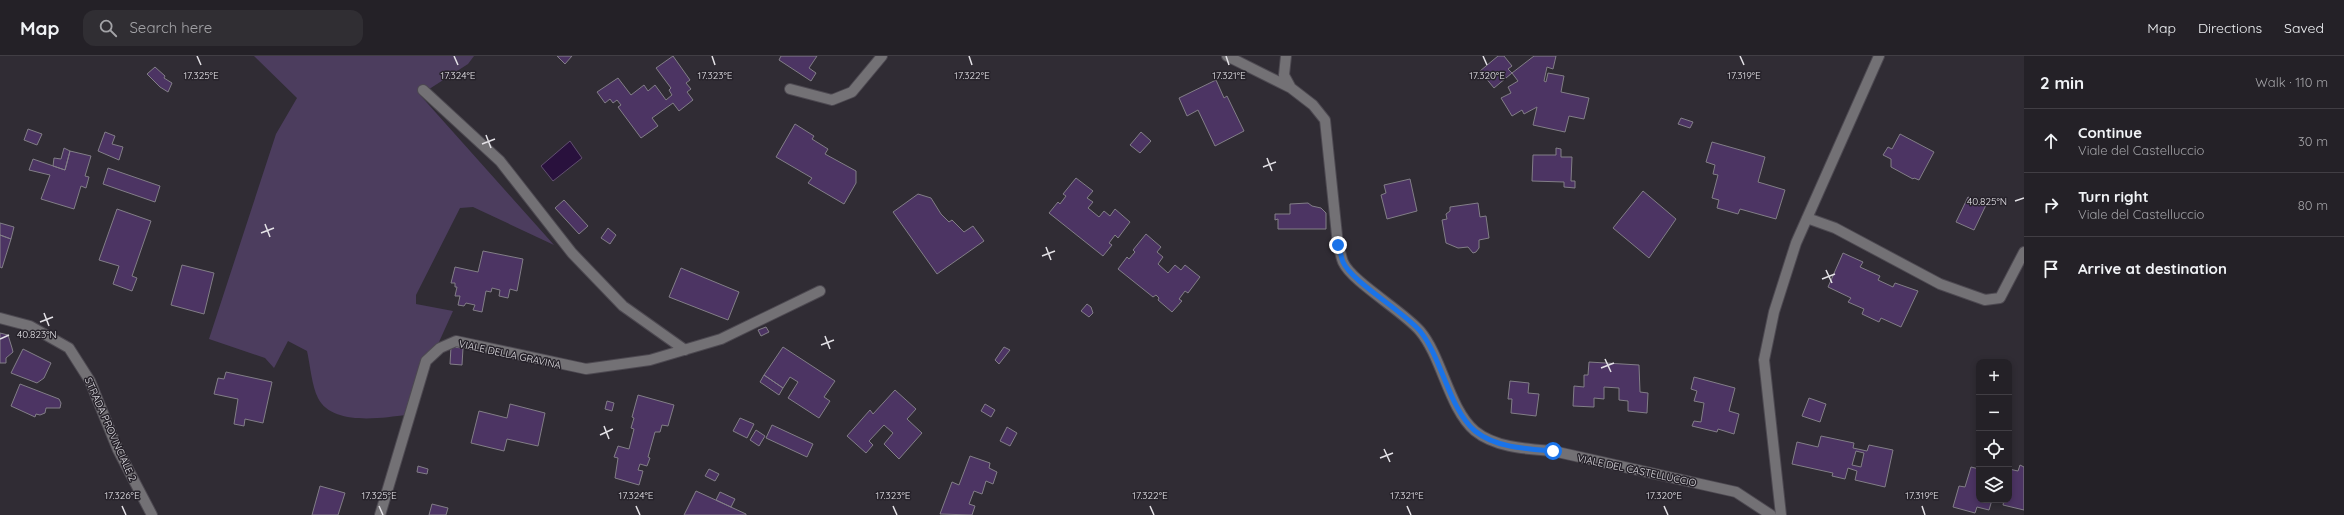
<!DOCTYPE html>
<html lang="en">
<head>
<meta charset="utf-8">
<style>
  :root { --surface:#242127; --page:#302e33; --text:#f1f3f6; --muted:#a3a3a7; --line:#413e44 }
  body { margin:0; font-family:Quicksand,sans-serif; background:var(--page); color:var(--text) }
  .controls { position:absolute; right:12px; bottom:12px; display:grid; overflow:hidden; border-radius:8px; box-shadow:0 2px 6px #0003 }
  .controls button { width:36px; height:36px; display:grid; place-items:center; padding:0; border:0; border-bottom:1px solid var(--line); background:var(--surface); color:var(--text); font:20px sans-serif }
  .stop { position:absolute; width:12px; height:12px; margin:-9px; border:3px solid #1a73e8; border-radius:50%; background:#fff }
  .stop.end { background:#1a73e8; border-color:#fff; box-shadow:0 1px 4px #0008 }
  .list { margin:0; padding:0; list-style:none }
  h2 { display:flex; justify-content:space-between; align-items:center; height:52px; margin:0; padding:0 16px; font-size:17px }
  h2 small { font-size:13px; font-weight:400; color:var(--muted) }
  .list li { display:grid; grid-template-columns:26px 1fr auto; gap:12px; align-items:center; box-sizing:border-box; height:64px; padding:0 16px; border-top:1px solid var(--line) }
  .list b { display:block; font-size:15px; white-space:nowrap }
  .list p { margin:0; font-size:13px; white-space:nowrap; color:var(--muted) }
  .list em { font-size:13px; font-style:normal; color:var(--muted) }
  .icon { flex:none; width:22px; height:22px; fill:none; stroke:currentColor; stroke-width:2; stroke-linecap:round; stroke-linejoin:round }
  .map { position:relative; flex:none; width:2024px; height:459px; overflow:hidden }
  header { display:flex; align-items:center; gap:24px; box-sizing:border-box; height:56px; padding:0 20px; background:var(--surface); border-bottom:1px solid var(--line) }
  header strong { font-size:19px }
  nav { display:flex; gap:22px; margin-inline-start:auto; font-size:14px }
  .search { width:280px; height:36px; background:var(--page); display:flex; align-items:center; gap:10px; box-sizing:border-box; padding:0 14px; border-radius:12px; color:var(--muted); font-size:15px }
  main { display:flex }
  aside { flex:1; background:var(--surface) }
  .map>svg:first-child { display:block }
  .green { fill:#4c3d5e }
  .water { fill:#29113d; stroke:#615070 }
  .building { fill:#4c3463; stroke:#827e87; fill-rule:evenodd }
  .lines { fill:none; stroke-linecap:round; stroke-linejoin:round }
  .minor-casing { stroke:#4d4951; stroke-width:12 }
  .minor { stroke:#737175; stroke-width:10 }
  .route { stroke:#1a73e8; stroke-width:5 }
  .ticks { fill:none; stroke:#e4e2e7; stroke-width:1.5 }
  .labels { text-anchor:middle; stroke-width:3; stroke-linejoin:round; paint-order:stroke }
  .street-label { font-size:10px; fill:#e4e2e7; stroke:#26222a }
  .ticks-label { font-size:10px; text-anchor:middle; fill:#e4e2e7; stroke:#26222a; stroke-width:3; stroke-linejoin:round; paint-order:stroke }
</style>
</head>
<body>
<header>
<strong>Map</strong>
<div class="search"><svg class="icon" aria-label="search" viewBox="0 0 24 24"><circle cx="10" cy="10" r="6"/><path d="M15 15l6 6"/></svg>Search here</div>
<nav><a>Map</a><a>Directions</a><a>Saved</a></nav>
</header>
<main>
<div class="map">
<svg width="2024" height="459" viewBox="0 0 2024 459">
  <rect width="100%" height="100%" fill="#302c34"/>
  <path class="green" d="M 254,0 L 474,0 L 468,8 L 420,39 L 554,189 L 473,151 L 460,152 L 416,239 L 416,248 L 453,255 L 406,359 C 381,362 332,370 318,342 C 312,331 310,308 307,295 L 288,285 L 274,312 L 265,302 L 209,283 L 276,78 L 297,42 Z"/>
  <path class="water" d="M 570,85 L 582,102 L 553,125 L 541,110 Z"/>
  <path class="building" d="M 557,0 L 572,0 L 565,8 Z
    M 673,0 L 690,24 L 686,27 L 691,33 L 687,36 L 693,44 L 679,55 L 673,47 L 652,62 L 658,70 L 641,82 L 618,51 L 621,49 L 617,44 L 613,47 L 610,43 L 605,47 L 597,36 L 618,22 L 631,39 L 644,29 L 648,35 L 655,29 L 666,44 L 672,39 L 669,34 L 671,32 L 656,12 Z
    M 781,0 L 817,0 L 809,12 L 816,17 L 811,25 L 779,4 Z
    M 1498,0 L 1504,0 L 1512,10 L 1508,13 L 1512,17 L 1494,32 L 1480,15 Z
    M 1534,0 L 1556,0 L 1553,13 L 1547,11 L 1544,25 L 1546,26 L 1548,17 L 1564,20 L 1561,36 L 1589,42 L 1584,63 L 1569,60 L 1565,76 L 1533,69 L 1537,51 L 1524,58 L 1522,54 L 1512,60 L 1501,42 L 1511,37 L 1508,31 L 1518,25 L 1512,17 Z
    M 155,11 L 165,20 L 164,22 L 172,27 L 168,36 L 160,31 L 147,18 Z
    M 1216,24 L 1224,42 L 1227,40 L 1244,75 L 1215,90 L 1198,54 L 1187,60 L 1179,42 Z
    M 1681,62 L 1693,66 L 1690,72 L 1678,68 Z
    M 795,68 L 814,80 L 812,83 L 828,93 L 825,98 L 856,115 L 856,127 L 844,148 L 808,127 L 812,122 L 776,101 Z
    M 28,73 L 42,78 L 37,89 L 24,84 Z
    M 105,76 L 115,80 L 112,88 L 123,91 L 119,104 L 98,95 Z
    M 1141,76 L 1151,85 L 1140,97 L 1130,89 Z
    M 1900,78 L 1934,96 L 1919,124 L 1914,122 L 1913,123 L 1891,111 L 1891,103 L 1883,99 L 1888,91 L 1892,93 Z
    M 1712,86 L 1765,101 L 1758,126 L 1785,134 L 1776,163 L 1740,153 L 1738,158 L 1717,152 L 1719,144 L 1712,142 L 1718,119 L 1713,118 L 1715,109 L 1706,106 Z
    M 64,92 L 70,95 L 65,114 L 53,110 L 54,102 L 61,103 Z
    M 1556,92 L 1561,93 L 1561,101 L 1572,101 L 1571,125 L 1575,125 L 1575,132 L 1564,131 L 1564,126 L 1532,125 L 1533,99 L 1556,99 Z
    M 70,95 L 91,100 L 85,120 L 89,121 L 86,132 L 81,130 L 74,153 L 41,143 L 50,119 L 29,114 L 33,103 L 65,114 Z
    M 108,112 L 160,130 L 155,146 L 103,128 Z
    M 1076,122 L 1093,135 L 1087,142 L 1093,146 L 1088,152 L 1099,161 L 1104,155 L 1110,160 L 1115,153 L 1130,166 L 1118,182 L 1115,179 L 1109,187 L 1112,189 L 1103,200 L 1049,157 L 1058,146 L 1060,148 L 1066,140 L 1063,138 Z
    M 1410,123 L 1417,155 L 1387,163 L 1381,139 L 1386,137 L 1384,129 Z
    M 1643,135 L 1676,163 L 1649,202 L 1613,172 Z
    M 918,138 L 931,142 L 941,158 L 949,166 L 952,164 L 964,176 L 973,170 L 984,185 L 937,218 L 893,156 Z
    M 1968,141 L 1986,149 L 1974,174 L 1956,166 Z
    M 564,144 L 588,170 L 579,178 L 555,152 Z
    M 1308,147 L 1312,150 L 1321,152 L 1326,157 L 1326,173 L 1278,173 L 1278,163 L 1275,164 L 1275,158 L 1290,158 L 1290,148 Z
    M 1478,147 L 1480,161 L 1486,160 L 1489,182 L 1479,184 L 1479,192 L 1476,196 L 1473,197 L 1468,191 L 1458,192 L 1446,187 L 1442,164 L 1447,163 L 1446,158 L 1450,155 L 1450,151 Z
    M 117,153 L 151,165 L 132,220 L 137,222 L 132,235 L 113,228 L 119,210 L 99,204 Z
    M 0,167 L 14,171 L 11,183 L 0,179 Z
    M 608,172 L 616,179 L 610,188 L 601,182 Z
    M 1146,178 L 1161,191 L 1157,196 L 1163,201 L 1158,208 L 1168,217 L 1175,209 L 1181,214 L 1185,209 L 1200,221 L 1188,237 L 1185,235 L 1179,243 L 1182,245 L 1172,256 L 1158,244 L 1159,242 L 1156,239 L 1153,241 L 1118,213 L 1127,201 L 1129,203 L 1135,196 L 1133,194 Z
    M 0,179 L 11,183 L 2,212 L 0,211 Z
    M 483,195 L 523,203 L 517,235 L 510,233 L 508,242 L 499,240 L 500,234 L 492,232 L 491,236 L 486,235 L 482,256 L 473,254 L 475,249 L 466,247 L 464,250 L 458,249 L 460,240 L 455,240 L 457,231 L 455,231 L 455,227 L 451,227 L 455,211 L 478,216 Z
    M 1843,197 L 1863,206 L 1860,211 L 1880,220 L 1878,224 L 1893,231 L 1895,227 L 1918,235 L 1901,271 L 1881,262 L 1879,266 L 1862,258 L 1864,253 L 1848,246 L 1851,242 L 1828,231 Z
    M 182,209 L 214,217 L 204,258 L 171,249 Z
    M 681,212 L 739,236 L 728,264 L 669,241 Z
    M 1087,248 L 1091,251 L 1093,257 L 1089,261 L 1081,255 Z
    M 766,271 L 769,276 L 761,280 L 758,274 Z
    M 0,277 L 8,279 L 12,292 L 13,296 L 6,302 L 6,307 L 0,307 Z
    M 451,291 L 463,292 L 462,309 L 450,308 Z
    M 783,291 L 835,325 L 824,341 L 830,345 L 819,362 L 788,342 L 798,326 L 790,321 L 783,332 L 764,319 Z
    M 1004,291 L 1010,294 L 999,308 L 995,304 Z
    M 23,293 L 51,307 L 44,322 L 37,327 L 11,317 Z
    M 1589,306 L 1639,309 L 1640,336 L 1648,337 L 1647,357 L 1628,355 L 1628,345 L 1619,344 L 1619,332 L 1604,331 L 1604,343 L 1594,342 L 1594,351 L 1573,350 L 1574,330 L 1584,331 L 1584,319 L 1588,319 Z
    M 226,316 L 272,326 L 263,367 L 245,363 L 244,370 L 234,368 L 238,343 L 214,338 L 218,322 L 224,323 Z
    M 764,319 L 783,332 L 779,339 L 760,326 Z
    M 1694,321 L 1735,332 L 1729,355 L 1739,358 L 1734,378 L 1718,373 L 1717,376 L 1692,370 L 1694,365 L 1701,366 L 1704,347 L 1694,345 L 1697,335 L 1691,333 Z
    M 1510,325 L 1529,327 L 1528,337 L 1539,338 L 1536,360 L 1511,357 L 1512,343 L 1508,343 Z
    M 20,328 L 59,343 L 61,347 L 60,352 L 46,352 L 45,357 L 40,359 L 36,358 L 35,361 L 11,350 Z
    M 895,334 L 916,353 L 907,363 L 922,377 L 899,403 L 884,388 L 893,377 L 884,369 L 869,385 L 873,389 L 866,397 L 847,380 L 870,354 L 873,358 Z
    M 638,339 L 674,349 L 668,370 L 662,369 L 660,376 L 655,376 L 648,401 L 650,402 L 647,410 L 640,408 L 638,414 L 643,415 L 639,429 L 615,422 L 618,402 L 614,401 L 618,390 L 629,393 L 634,373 L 631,372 L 634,362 L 632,361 Z
    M 1809,342 L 1826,348 L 1820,366 L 1802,360 Z
    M 607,345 L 614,347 L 612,355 L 605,353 Z
    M 510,348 L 545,357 L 538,390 L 507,383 L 504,395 L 471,387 L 479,355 L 507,362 Z
    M 985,348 L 995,354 L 991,361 L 981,355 Z
    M 740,362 L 754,368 L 747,382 L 733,375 Z
    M 772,369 L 813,388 L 807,401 L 766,382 Z
    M 1007,371 L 1017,377 L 1010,390 L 1000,385 Z
    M 756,374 L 765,380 L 759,390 L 750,384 Z
    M 1821,380 L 1854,387 L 1853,392 L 1867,395 L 1869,389 L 1893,394 L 1885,431 L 1855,424 L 1857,415 L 1848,412 L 1845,423 L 1832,420 L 1833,417 L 1792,408 L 1797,386 L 1818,391 ZM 1856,395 L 1864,397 L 1861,411 L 1852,409 Z
    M 970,400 L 990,407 L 989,412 L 997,416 L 993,428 L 986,425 L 982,438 L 974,435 L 969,448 L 975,450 L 972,459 L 940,458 L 952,426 L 959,429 Z
    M 2020,409 L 2024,411 L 2024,454 L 2003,449 L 2004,444 L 2009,444 L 2009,413 L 2018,415 Z
    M 418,410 L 428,413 L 427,418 L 417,416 Z
    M 1971,411 L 1979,413 L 1979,444 L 1992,444 L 1989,454 L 1977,451 L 1975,457 L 1953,451 L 1959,430 L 1965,431 Z
    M 709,413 L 719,418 L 715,425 L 705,420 Z
    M 320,430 L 345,437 L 338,459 L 312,459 Z
    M 696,435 L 746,458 L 746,459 L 684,459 Z
    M 720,436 L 735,443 L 731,451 L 716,444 Z
    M 432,448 L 448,452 L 446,459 L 429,459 Z"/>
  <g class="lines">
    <defs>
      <path id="minor" d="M 1227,0 L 1291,32
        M 1286,0 L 1284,19 L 1291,32 L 1313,49 L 1325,64 L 1338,189 C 1340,194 1341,201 1343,206 C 1352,226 1403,255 1420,275 C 1442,301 1449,353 1475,375 C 1496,392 1528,393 1553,395 L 1736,436 L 1771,459
        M 790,33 L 832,44 L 852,36 L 882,0
        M 423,34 L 500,105 L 572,197 L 623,250 L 685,294
        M 1807,162 L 1835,172 L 1940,228 L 1985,244 L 2000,242 L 2024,196
        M 0,262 L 30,270 L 69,292 L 90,325 L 118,394 L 152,459
        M 380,459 L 426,305 L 440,292 L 456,285 L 586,313 L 650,304 L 721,283 L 820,235
        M 1781,459 L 1764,304 L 1774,256 L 1796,187 L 1879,0"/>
    </defs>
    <use href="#minor" class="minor-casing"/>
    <use href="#minor" class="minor"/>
  </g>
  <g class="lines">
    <path class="route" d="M 1338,189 C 1340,194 1341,201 1343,206 C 1352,226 1403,255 1420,275 C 1442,302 1449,353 1475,375 C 1496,392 1528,393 1553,395"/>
  </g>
  <path class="ticks" d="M 197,0 L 201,9M 454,0 L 458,9M 712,0 L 715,9M 969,0 L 972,9M 1226,0 L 1229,9M 1483,0 L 1487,9M 1740,0 L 1744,9M 486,79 L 491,92M 482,88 L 495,83M 1267,102 L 1272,115M 1263,111 L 1276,106M 2015,145 L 2024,142M 265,168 L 270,181M 261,177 L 274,172M 1046,191 L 1051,204M 1042,200 L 1055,195M 1826,214 L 1832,227M 1822,223 L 1835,218M 44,257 L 49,270M 40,266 L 53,261M 825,280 L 830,293M 0,283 L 9,279M 821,289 L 834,284M 1605,303 L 1611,316M 1601,312 L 1614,307M 604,370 L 609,383M 600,379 L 613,373M 1384,393 L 1390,406M 1380,402 L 1393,397M 122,450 L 126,459M 379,450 L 383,459M 636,450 L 640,459M 893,450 L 897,459M 1150,450 L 1154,459M 1407,450 L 1411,459M 1664,450 L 1668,459M 1922,450 L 1925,459"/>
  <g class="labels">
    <g class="street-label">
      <text transform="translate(510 298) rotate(12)" y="4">VIALE DELLA GRAVINA</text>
      <text transform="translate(111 373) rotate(66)" y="4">STRADA PROVINCIALE 2</text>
      <text transform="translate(1637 414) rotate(12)" y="4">VIALE DEL CASTELLUCCIO</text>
    </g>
  </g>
  <g class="ticks-label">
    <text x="458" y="23">17.324°E</text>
    <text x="715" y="23">17.323°E</text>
    <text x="1229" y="23">17.321°E</text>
    <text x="1487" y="23">17.320°E</text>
    <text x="201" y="23">17.325°E</text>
    <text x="972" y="23">17.322°E</text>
    <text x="1744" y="23">17.319°E</text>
    <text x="1987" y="149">40.825°N</text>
    <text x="37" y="282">40.823°N</text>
    <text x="122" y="443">17.326°E</text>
    <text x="379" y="443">17.325°E</text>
    <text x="636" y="443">17.324°E</text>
    <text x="893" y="443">17.323°E</text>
    <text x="1150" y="443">17.322°E</text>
    <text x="1407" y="443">17.321°E</text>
    <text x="1664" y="443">17.320°E</text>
    <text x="1922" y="443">17.319°E</text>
  </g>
</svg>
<div class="controls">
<button>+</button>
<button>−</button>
<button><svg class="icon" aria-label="locate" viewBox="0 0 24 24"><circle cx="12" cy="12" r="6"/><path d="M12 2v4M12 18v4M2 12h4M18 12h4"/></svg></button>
<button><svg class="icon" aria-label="layers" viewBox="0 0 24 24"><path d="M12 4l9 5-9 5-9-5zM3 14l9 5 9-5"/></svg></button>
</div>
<div class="stop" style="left:1553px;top:395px"></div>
<div class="stop end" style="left:1338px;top:189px"></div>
</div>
<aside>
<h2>2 min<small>Walk · 110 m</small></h2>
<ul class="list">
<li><svg class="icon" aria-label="ahead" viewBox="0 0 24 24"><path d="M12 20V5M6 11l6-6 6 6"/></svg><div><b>Continue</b><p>Viale del Castelluccio</p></div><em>30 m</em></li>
<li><svg class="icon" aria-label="right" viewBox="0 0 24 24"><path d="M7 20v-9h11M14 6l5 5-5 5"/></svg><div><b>Turn right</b><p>Viale del Castelluccio</p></div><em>80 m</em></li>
<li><svg class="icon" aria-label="arrive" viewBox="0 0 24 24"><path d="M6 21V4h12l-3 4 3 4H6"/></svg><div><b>Arrive at destination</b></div></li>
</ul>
</aside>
</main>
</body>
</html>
